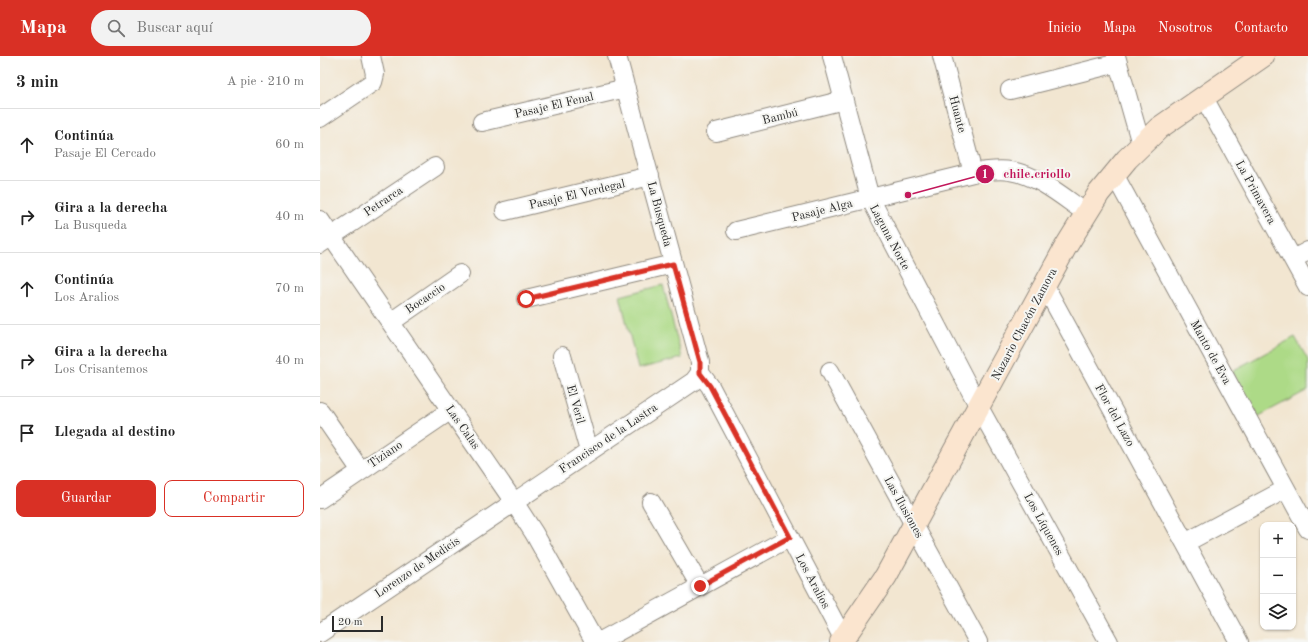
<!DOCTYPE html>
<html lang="es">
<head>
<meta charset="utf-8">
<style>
  :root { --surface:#fff; --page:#f2f2f2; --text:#222; --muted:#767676; --line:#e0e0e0; --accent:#d93025 }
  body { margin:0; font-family:"Old Standard TT",serif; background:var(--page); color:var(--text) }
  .controls { position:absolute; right:12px; bottom:12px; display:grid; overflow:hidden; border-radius:8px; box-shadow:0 1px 3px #0004 }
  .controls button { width:36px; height:36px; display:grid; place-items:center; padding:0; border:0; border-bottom:1px solid var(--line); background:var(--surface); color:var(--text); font:20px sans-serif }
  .scale { position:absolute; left:12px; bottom:10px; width:51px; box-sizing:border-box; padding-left:4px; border:2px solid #2b2b2b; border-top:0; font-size:11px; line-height:14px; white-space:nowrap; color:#2b2b2b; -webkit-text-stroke:3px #f6f6f2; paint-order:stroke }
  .stop { position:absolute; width:12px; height:12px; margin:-9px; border:3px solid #d93025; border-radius:50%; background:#fff }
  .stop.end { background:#d93025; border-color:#fff; box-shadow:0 1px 4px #0008 }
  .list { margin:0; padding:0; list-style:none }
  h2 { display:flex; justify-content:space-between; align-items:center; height:52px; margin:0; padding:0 16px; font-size:17px }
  h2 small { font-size:13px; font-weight:400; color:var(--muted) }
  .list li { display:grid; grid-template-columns:26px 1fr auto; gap:12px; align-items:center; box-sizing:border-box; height:72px; padding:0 16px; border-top:1px solid var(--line) }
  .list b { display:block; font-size:15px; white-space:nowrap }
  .list p { margin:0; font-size:13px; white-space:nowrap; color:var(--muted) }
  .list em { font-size:13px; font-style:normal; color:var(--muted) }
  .actions { display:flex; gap:8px; padding:12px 16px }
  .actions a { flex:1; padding:9px 0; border:1px solid var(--accent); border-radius:8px; text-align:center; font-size:14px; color:var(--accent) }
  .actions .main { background:var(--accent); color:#fff }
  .icon { flex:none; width:22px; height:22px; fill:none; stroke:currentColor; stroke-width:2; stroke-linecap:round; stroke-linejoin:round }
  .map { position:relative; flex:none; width:988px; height:586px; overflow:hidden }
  header { display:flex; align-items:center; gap:24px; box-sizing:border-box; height:56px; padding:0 20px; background:var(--accent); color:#fff }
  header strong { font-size:19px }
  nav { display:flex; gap:22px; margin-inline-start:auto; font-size:14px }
  .search { width:280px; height:36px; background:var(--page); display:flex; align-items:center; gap:10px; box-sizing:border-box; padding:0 14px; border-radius:22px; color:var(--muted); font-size:15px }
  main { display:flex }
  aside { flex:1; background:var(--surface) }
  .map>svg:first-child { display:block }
  .green { fill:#adda87; stroke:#6c8259 }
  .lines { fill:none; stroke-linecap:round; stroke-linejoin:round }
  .street-casing { stroke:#8e887e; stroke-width:20 }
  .secondary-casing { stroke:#8e887e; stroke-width:24 }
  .street { stroke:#fff; stroke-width:18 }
  .secondary { stroke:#fbe5cf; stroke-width:22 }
  .route { stroke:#d93025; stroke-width:5 }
  .labels { text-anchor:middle; stroke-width:4; stroke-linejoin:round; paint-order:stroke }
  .street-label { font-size:12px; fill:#2b2b2b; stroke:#f6f6f2 }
  .leader { fill:none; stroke:#c2185b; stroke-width:1.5 }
  .callout-dot { fill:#c2185b; stroke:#f6f6f2; stroke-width:1.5 }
  .mark-label { font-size:12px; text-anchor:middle; font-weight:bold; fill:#fff }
  .callout-label { font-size:13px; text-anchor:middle; font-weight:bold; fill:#c2185b; stroke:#f6f6f2; stroke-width:4; stroke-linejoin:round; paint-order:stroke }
</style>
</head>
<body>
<header>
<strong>Mapa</strong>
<div class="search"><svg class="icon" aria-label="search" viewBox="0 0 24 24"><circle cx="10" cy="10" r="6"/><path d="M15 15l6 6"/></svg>Buscar aquí</div>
<nav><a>Inicio</a><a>Mapa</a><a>Nosotros</a><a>Contacto</a></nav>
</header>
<main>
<aside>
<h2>3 min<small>A pie · 210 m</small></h2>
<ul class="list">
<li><svg class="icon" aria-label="ahead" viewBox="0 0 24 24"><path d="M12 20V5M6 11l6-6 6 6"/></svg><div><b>Continúa</b><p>Pasaje El Cercado</p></div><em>60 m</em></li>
<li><svg class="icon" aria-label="right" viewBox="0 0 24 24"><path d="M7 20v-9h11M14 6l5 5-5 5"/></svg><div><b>Gira a la derecha</b><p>La Busqueda</p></div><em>40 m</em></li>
<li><svg class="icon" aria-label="ahead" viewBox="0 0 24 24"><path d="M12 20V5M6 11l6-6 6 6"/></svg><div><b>Continúa</b><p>Los Aralios</p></div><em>70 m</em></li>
<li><svg class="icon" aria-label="right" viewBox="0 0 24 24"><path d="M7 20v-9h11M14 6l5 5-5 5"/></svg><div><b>Gira a la derecha</b><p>Los Crisantemos</p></div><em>40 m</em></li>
<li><svg class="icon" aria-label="arrive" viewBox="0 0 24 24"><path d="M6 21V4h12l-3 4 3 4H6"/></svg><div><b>Llegada al destino</b></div></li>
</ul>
<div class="actions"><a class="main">Guardar</a><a>Compartir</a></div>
</aside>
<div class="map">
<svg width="988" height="586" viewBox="0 0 988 586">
  <rect width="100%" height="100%" fill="#f6f6f2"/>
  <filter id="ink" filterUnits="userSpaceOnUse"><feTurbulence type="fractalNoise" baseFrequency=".025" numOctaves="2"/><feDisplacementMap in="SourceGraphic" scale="8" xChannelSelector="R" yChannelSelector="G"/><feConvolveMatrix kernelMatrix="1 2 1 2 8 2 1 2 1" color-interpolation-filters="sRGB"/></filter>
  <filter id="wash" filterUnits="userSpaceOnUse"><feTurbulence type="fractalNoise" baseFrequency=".012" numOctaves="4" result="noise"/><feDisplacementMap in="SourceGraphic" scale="16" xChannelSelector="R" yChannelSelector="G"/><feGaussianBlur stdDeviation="0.9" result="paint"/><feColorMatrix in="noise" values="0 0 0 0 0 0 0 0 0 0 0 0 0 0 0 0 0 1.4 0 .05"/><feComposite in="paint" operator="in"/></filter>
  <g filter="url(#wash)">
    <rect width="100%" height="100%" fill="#f2e6d1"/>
    <path class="green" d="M 343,229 L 362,302 L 318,313 L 300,240 Z
      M 975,281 L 988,304 L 988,334 L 937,361 L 912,315 Z"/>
  </g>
  <g filter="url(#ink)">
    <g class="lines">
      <defs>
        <path id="street" d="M 512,0 L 550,142 L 659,351 L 789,586
          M 622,0 L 653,117
          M 796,0 L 821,88
          M 690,34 L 798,7
          M 883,40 L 988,231
          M 0,62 L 53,26 L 55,18 L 51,0
          M 162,66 L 306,32
          M 396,76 L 524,44
          M 794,118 L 988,473
          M 185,155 L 330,120
          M 0,164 L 194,446 L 214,477 L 275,586
          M 416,175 L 653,117 C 665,115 678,113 690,115 C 718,119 743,141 766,157
          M 0,188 L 115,111
          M 973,203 L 988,195
          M 725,230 L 919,586
          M 206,243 L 353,208
          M 71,266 L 140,218
          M 242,300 L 269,395
          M 510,315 L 658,586
          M 380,317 L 390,330 L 525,586
          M 0,355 L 41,415
          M 0,443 L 131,354
          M 331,446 L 380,530
          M 865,487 L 966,433
          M 0,577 L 374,325 L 380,317 L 380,306 L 297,0
          M 279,586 L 470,481"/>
        <path id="secondary" d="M 521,586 L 566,520 L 745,192 L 779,137 L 807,103 L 839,72 L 943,0"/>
      </defs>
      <use href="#street" class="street-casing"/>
      <use href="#secondary" class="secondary-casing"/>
      <use href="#street" class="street"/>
      <use href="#secondary" class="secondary"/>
    </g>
  </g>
  <g class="lines" filter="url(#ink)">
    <path class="route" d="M 206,243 L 353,208 L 380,306 L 380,317 L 390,330 L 470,481 L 380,530"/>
  </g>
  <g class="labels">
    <g class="street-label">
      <text transform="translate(234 49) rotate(-13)" y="4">Pasaje El Fenal</text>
      <text transform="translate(638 58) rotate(75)" y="4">Huante</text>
      <text transform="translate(460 60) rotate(-14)" y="4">Bambú</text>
      <text transform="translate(936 136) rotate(61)" y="4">La Primavera</text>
      <text transform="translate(257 138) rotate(-13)" y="4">Pasaje El Verdegal</text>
      <text transform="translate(63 145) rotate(-34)" y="4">Petrarca</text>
      <text transform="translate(502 154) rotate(-14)" y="4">Pasaje Alga</text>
      <text transform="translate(340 158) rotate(75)" y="4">La Busqueda</text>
      <text transform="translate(570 181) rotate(62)" y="4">Laguna Norte</text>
      <text transform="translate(105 242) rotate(-34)" y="4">Bocaccio</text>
      <text transform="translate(704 268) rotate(-62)" y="4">Nazario Chacón Zamora</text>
      <text transform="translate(891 296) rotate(61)" y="4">Manto de Eva</text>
      <text transform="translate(256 348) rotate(74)" y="4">El Veril</text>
      <text transform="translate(795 359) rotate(61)" y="4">Flor del Lazo</text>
      <text transform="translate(143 371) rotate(55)" y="4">Las Calas</text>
      <text transform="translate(288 382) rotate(-34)" y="4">Francisco de la Lastra</text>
      <text transform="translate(65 398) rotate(-34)" y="4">Tiziano</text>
      <text transform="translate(584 451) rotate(61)" y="4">Las Ilusiones</text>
      <text transform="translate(724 468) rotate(61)" y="4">Los Líquenes</text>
      <text transform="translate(97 511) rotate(-34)" y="4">Lorenzo de Medicis</text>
      <text transform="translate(493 525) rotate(62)" y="4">Los Aralios</text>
    </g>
  </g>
  <path class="leader" d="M588 139L665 118"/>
  <g class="callout-dot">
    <circle cx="588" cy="139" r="4"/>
    <circle cx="665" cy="118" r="10"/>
  </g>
  <g class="mark-label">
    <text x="665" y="122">1</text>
  </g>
  <g class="callout-label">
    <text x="717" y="122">chile.criollo</text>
  </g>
</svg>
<div class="controls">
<button>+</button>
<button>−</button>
<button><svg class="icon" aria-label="layers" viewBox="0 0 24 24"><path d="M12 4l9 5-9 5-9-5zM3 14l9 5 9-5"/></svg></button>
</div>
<div class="scale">20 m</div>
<div class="stop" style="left:206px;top:243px"></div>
<div class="stop end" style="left:380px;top:530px"></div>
</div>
</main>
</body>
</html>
